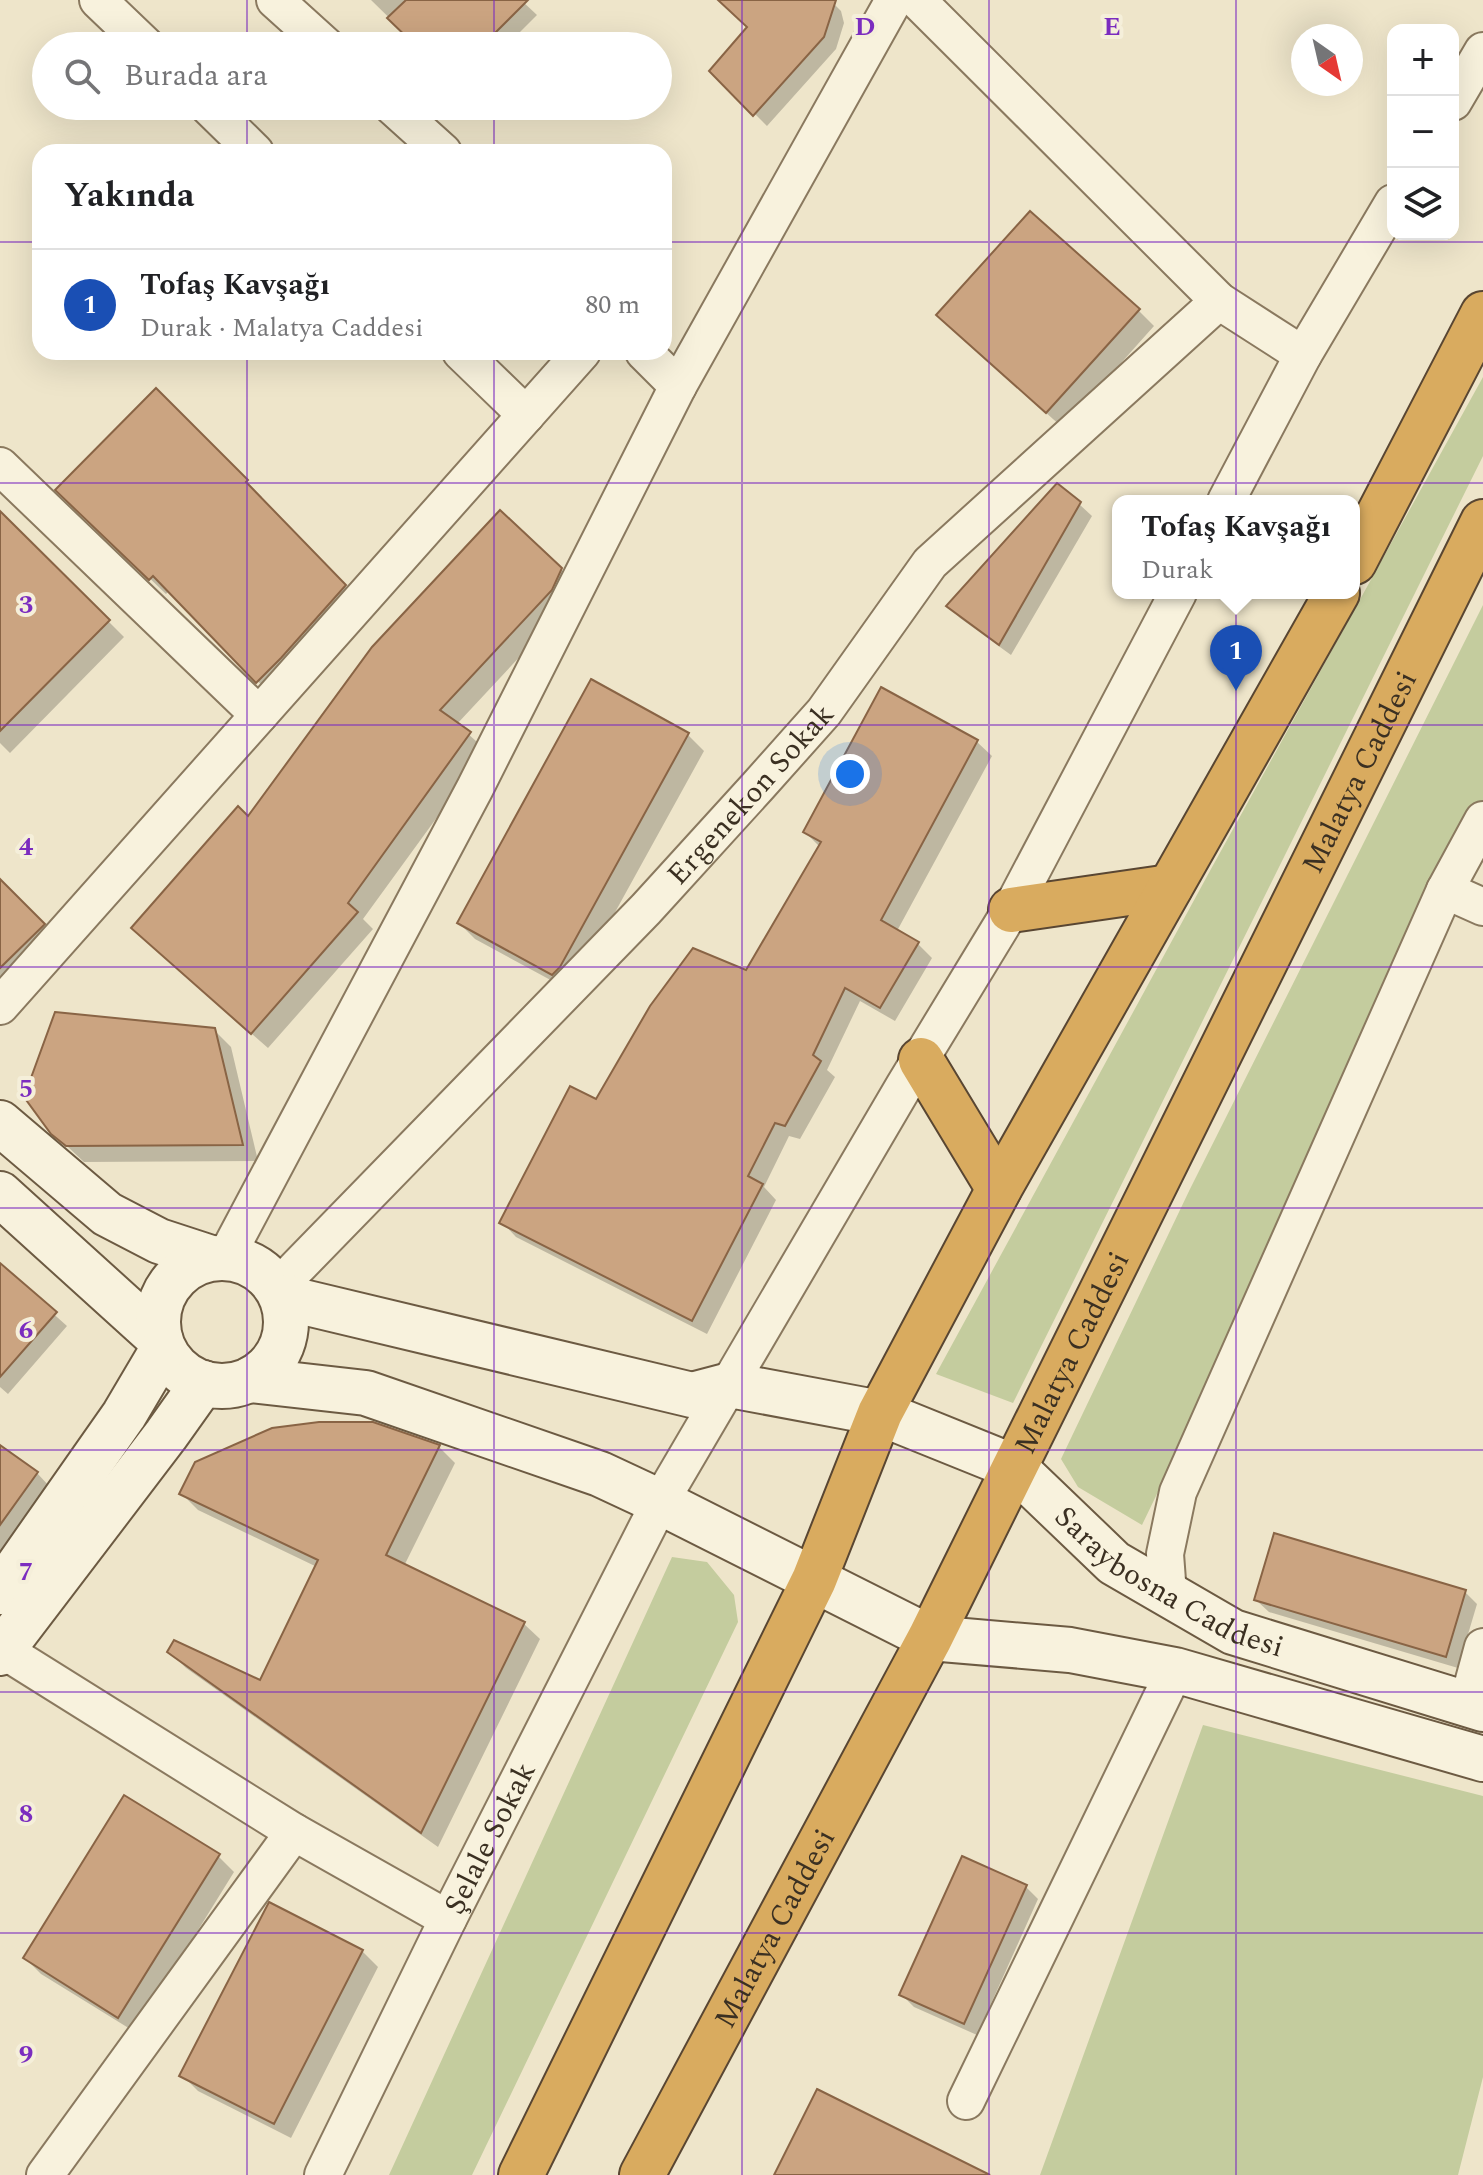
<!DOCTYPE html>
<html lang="tr">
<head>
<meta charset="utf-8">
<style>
  :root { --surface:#fff; --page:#f6f6f6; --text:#202124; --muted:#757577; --line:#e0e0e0; --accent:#983630 }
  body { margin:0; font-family:Spectral,serif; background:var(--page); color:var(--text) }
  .controls { position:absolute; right:24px; top:24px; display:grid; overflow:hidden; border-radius:16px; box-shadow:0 8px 32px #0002 }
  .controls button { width:72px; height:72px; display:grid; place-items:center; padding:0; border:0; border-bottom:2px solid var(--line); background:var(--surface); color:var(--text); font:40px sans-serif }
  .compass { position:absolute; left:1291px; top:24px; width:72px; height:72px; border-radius:50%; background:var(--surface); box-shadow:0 8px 32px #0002; rotate:146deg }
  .you { position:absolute; left:850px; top:774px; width:28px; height:28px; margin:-20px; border:6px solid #fff; border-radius:50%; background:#1a73e8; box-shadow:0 0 0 12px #1a73e833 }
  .badge { display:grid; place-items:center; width:52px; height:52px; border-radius:50%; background:var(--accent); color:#fff; font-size:26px; font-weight:700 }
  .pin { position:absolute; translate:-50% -66px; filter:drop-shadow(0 2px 4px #0008) }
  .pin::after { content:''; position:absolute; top:42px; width:28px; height:24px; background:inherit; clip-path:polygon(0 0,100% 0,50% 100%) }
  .popup { position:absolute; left:1112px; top:495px; width:248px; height:104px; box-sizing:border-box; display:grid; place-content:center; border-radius:16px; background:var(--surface); filter:drop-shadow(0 2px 6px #0005); font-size:26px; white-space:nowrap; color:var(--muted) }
  .popup b { font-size:30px; color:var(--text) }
  .popup::after { content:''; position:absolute; left:50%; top:100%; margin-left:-16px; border:16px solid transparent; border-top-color:var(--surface) }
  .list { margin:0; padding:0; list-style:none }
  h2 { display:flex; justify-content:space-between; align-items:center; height:104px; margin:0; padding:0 32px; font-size:34px }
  h2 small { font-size:26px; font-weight:400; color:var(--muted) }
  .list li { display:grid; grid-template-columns:52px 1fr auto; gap:24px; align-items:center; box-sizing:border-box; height:112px; padding:0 32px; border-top:2px solid var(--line) }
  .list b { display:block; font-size:30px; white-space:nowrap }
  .list p { margin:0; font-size:26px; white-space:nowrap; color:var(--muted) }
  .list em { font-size:26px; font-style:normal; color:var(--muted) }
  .icon { flex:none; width:44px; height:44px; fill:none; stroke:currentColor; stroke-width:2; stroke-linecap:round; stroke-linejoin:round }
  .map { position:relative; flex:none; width:1483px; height:2175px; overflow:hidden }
  .search { position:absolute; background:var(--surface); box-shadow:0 8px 32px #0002; left:32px; top:32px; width:640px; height:88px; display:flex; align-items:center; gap:20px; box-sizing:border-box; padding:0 28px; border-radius:44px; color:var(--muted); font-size:30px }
  .panel { position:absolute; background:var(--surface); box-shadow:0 8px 32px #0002; left:32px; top:144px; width:640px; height:216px; border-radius:24px }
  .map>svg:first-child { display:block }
  .green { fill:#c4cc9e }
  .shadow { fill:#0003 }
  .building { fill:#cba481; stroke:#896445; stroke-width:2 }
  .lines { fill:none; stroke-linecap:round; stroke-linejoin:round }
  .street-casing { stroke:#8a795f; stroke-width:40 }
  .secondary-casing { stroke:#6c5a42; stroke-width:48 }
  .highway-casing { stroke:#594632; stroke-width:48 }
  .street { stroke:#f8f2dd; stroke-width:36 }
  .secondary { stroke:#f8f2dd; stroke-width:44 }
  .highway { stroke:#d9ab5f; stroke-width:44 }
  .grid { fill:none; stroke:#7b2cbf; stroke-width:2; stroke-opacity:0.55 }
  .labels { text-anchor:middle; stroke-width:8; stroke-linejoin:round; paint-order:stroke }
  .street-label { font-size:30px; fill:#3b3022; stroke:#f5efda }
  .grid-label { font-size:26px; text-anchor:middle; font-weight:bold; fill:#7b2cbf; stroke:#f5efda; stroke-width:8; stroke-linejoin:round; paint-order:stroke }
</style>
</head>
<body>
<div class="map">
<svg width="1483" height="2175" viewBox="0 0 1483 2175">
  <rect width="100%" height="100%" fill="#eee5ca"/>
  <path class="green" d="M 1483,377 L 1483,456 L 1013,1403 L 936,1374 L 1211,869 Z
    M 1483,605 L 1483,818 L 1142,1525 L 1078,1487 L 1061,1459 L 1190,1189 Z
    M 672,1557 L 707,1562 L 734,1595 L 738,1622 L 472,2175 L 389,2175 Z
    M 1203,1725 L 1483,1796 L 1483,2077 L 1458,2175 L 1040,2175 Z"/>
  <path class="shadow" d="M 371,0 L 521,0 L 537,15 L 506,46 L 418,46 Z
    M 720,0 L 830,0 L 841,11 L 844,23 L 836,49 L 767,126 L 712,71 L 749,27 Z
    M 1138,310 L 1154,326 L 1063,428 L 955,331 Z
    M 156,391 L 262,497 L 261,499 L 361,603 L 273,697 L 170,590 L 166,594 L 58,490 Z
    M 1079,504 L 1092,516 L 1011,655 L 960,618 L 949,606 Z
    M 0,513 L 124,637 L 10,753 L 0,743 Z
    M 561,570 L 577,586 L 567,606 L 457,724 L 486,750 L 363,919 L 373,929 L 268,1048 L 149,944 L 249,819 Z
    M 592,682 L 688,735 L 704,751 L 576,983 L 569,990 L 475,939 L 459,923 Z
    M 882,690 L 977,742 L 992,756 L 897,931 L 918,944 L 932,958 L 895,1021 L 860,1001 L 827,1070 L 835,1077 L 800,1139 L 789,1136 L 764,1187 L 776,1200 L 707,1334 L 516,1237 L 502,1222 L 597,1102 L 747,973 L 820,847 L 805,832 Z
    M 0,881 L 59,942 L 0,999 Z
    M 214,1030 L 231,1047 L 258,1161 L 84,1162 L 52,1132 Z
    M 0,1266 L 67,1326 L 8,1394 L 0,1387 Z
    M 439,1447 L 455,1463 L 404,1566 L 523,1623 L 540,1639 L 438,1847 L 186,1668 L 169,1651 L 261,1683 L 317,1567 L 198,1510 L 182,1494 Z
    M 0,1448 L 37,1473 L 50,1487 L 0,1558 Z
    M 1465,1592 L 1477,1604 L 1458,1668 L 1269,1612 L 1256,1600 Z
    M 218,1856 L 234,1872 L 135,2032 L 41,1974 L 25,1958 Z
    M 1026,1887 L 1038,1899 L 977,2035 L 914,2007 L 902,1995 Z
    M 362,1951 L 378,1967 L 291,2138 L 198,2091 L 182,2075 Z"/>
  <path class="building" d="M 406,0 L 528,0 L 482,46 L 416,46 L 387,18 Z
    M 718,0 L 836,0 L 824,37 L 753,116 L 709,71 L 747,27 Z
    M 1030,211 L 1140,309 L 1046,413 L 936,315 Z
    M 156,388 L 248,480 L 246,482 L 346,585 L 281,658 L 256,683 L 153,576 L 149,580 L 55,490 Z
    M 1057,483 L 1081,502 L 999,645 L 946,606 Z
    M 500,510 L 562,568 L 552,590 L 440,710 L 471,732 L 348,903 L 358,912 L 251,1034 L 131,928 L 238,806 L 248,816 L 372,647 Z
    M 0,511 L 110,620 L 0,731 Z
    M 591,679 L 689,733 L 560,967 L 552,975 L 457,923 Z
    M 881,687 L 978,740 L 881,920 L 919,942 L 880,1008 L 845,988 L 813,1055 L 821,1061 L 785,1126 L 775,1123 L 748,1176 L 763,1184 L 692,1321 L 499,1223 L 570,1086 L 596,1099 L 650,1006 L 693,948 L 746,970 L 821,842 L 803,832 Z
    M 0,879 L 45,924 L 0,968 Z
    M 55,1012 L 215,1028 L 243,1145 L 66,1146 L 51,1134 L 24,1097 Z
    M 0,1263 L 57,1312 L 0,1377 Z
    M 319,1422 L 373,1422 L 440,1445 L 386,1555 L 525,1622 L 421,1833 L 167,1652 L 174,1640 L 260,1680 L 318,1560 L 179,1494 L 195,1462 L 272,1428 Z
    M 0,1445 L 38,1472 L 0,1525 Z
    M 1274,1533 L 1466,1590 L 1446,1657 L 1254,1600 Z
    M 124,1795 L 220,1854 L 118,2018 L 23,1958 Z
    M 962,1856 L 1027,1885 L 964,2024 L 899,1995 Z
    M 269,1902 L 363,1950 L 274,2124 L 179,2076 Z
    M 817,2089 L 990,2175 L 774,2175 Z"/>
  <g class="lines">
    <defs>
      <g id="street">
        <path d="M 98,0 L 146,46"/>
        <path d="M 275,0 L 326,46"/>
        <path d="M 917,0 L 1219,301 L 1303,355"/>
        <path d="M 1453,102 L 1483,51"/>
        <path d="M 208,106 L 255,152"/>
        <path d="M 392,106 L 443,152"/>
        <path d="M 461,352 L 526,415"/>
        <path d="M 644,352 L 678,386"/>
        <path d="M 0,466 L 259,715"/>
        <path d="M 1226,501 L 1303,355 L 1393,203"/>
        <path d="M 1445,890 L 1483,907"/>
        <path d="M 0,1006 L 582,352"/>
        <path d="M 226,1257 L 475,788 L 678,386 L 894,0"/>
        <path id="s1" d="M 277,1288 L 646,909 L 758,786 L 824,712 L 930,563 L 1219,301"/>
        <path d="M 1168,1594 L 1165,1554 L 1178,1492 L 1445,890 L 1483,820"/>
        <path d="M 3,1650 L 294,1832 L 448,1919"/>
        <path d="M 1467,1706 L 1483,1647"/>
        <path d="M 966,2101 L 1175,1670"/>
        <path d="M 45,2175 L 294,1832"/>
        <path id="s2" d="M 323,2175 L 448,1919 L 660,1502 L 904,1086 L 1011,910 L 1178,593"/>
      </g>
      <g id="secondary">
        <path d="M 0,1123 L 107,1214 L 159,1241 L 211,1258"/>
        <path d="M 0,1194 L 160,1339"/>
        <circle cx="222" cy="1322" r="64"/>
        <path id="s3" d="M 282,1297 L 692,1395 L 730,1385 L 880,1413 L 1014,1467 L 1114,1563 L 1233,1632 L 1483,1709"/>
        <path d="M 250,1380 L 366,1393 L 600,1474 L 660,1502 L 930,1638 L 1070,1650 L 1175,1670 L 1483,1759"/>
        <path d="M 0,1592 L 124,1415 L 163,1349"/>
        <path d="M 0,1653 L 166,1435 L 203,1383"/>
      </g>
      <g id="highway">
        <path d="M 1354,562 L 1483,314"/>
        <path d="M 1011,910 L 1170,887"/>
        <path d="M 921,1060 L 999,1189"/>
        <path d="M 521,2175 L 814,1580 L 880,1413 L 999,1189 L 1337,593"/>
        <path id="s4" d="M 642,2175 L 930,1638 L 1483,522"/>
      </g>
    </defs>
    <use href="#street" class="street-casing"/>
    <use href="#secondary" class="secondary-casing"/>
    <use href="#highway" class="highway-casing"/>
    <use href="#street" class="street"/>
    <use href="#secondary" class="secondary"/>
    <use href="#highway" class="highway"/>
  </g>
  <path class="grid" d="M 247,0 L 247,46M 494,0 L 494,46M 742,0 L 742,2175M 989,0 L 989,2175M 1236,0 L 1236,2175M 247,106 L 247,152M 494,106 L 494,152M 0,242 L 40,242M 664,242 L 1483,242M 247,352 L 247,2175M 494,352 L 494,2175M 0,483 L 1483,483M 0,725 L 1483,725M 0,967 L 1483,967M 0,1208 L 1483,1208M 0,1450 L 1483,1450M 0,1692 L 1483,1692M 0,1933 L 1483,1933"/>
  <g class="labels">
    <g class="street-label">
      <text dy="10" stroke="none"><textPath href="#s4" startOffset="1576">Malatya Caddesi</textPath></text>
      <text dy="10" stroke="none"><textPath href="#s1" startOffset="684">Ergenekon Sokak</textPath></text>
      <text dy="10" stroke="none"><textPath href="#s4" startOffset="928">Malatya Caddesi</textPath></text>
      <text dy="10" stroke="none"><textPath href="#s3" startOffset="954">Saraybosna Caddesi</textPath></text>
      <text dy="10" stroke="none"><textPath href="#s2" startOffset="376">Şelale Sokak</textPath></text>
      <text dy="10" stroke="none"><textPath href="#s4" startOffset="280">Malatya Caddesi</textPath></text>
    </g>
  </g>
  <g class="grid-label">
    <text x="865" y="35">D</text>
    <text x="1112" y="35">E</text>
    <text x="26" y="613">3</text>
    <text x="26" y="855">4</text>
    <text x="26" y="1097">5</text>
    <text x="26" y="1338">6</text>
    <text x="26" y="1580">7</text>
    <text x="26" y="1822">8</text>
    <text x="26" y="2063">9</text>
  </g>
</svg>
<div class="controls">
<button>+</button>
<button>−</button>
<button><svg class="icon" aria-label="layers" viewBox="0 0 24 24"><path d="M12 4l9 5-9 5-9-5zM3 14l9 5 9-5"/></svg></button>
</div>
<svg class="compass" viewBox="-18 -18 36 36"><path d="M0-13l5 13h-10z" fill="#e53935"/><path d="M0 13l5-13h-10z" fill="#757577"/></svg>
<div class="you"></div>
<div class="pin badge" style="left:1236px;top:691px;background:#1a4fb4">1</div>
<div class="popup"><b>Tofaş Kavşağı</b>Durak</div>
<div class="search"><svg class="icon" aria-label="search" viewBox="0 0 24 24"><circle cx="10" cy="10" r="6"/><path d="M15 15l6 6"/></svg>Burada ara</div>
<section class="panel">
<h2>Yakında<small></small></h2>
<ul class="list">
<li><span class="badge" style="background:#1a4fb4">1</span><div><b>Tofaş Kavşağı</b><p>Durak · Malatya Caddesi</p></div><em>80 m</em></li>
</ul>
</section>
</div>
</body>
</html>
